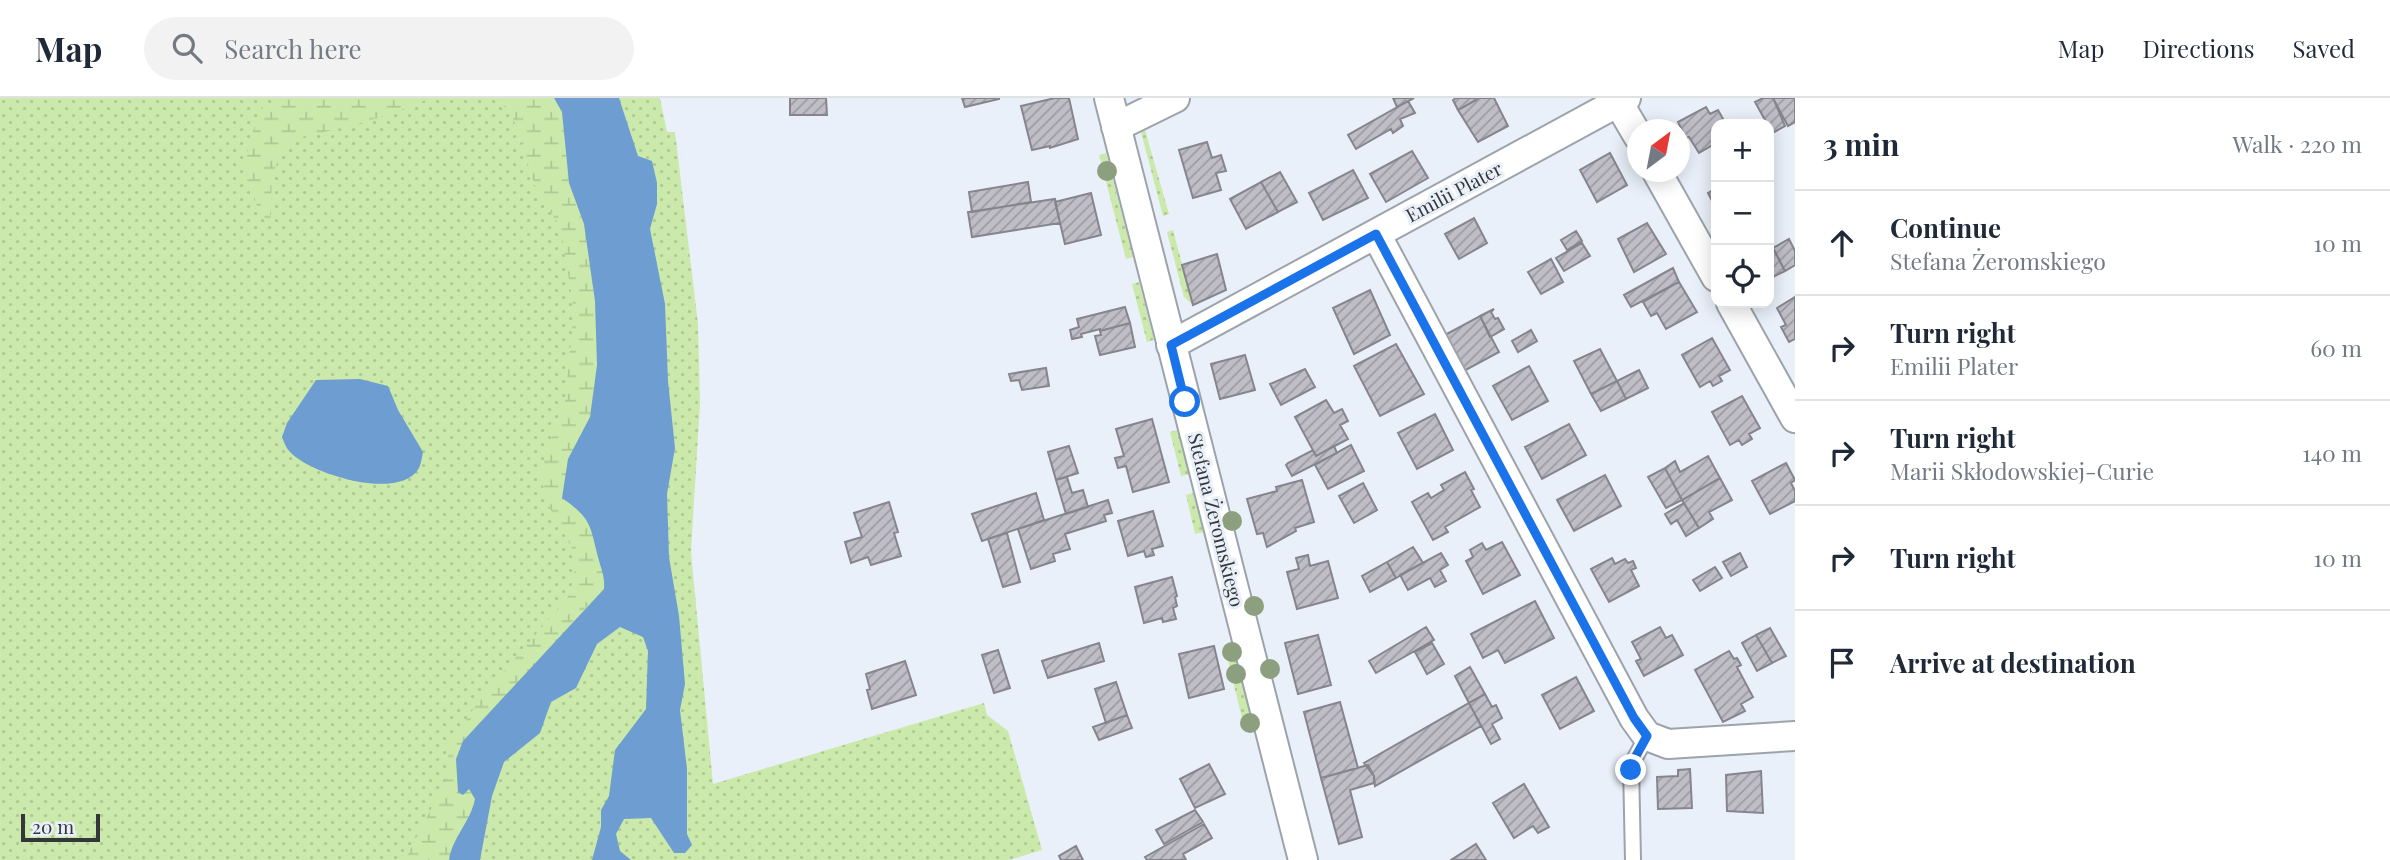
<!DOCTYPE html>
<html lang="en">
<head>
<meta charset="utf-8">
<style>
  :root { --surface:#fff; --page:#f2f2f3; --text:#1f2937; --muted:#747a83; --line:#e0e1e3 }
  body { margin:0; font-family:"Playfair Display",serif; background:var(--page); color:var(--text) }
  .controls { position:absolute; right:21px; top:21px; display:grid; overflow:hidden; border-radius:14px; box-shadow:0 4px 18px #0003 }
  .controls button { width:63px; height:63px; display:grid; place-items:center; padding:0; border:0; border-bottom:2px solid var(--line); background:var(--surface); color:var(--text); font:35px sans-serif }
  .compass { position:absolute; left:1627px; top:21px; width:63px; height:63px; border-radius:50%; background:var(--surface); box-shadow:0 4px 18px #0003; rotate:32deg }
  .scale { position:absolute; left:21px; bottom:18px; width:79px; box-sizing:border-box; padding-left:7px; border:4px solid #34373a; border-top:0; font-size:19px; line-height:24px; white-space:nowrap; color:#34373a; -webkit-text-stroke:5px #e9f0f9; paint-order:stroke }
  .stop { position:absolute; width:21px; height:21px; margin:-16px; border:5px solid #1a73e8; border-radius:50%; background:#fff }
  .stop.end { background:#1a73e8; border-color:#fff; box-shadow:0 2px 7px #0008 }
  .list { margin:0; padding:0; list-style:none }
  h2 { display:flex; justify-content:space-between; align-items:center; height:91px; margin:0; padding:0 28px; font-size:30px }
  h2 small { font-size:23px; font-weight:400; color:var(--muted) }
  .list li { display:grid; grid-template-columns:46px 1fr auto; gap:21px; align-items:center; box-sizing:border-box; height:105px; padding:0 28px; border-top:2px solid var(--line) }
  .list b { display:block; font-size:26px; white-space:nowrap }
  .list p { margin:0; font-size:23px; white-space:nowrap; color:var(--muted) }
  .list em { font-size:23px; font-style:normal; color:var(--muted) }
  .icon { flex:none; width:38px; height:38px; fill:none; stroke:currentColor; stroke-width:2; stroke-linecap:round; stroke-linejoin:round }
  .map { position:relative; flex:none; width:1795px; height:762px; overflow:hidden }
  header { display:flex; align-items:center; gap:42px; box-sizing:border-box; height:98px; padding:0 35px; background:var(--surface); border-bottom:2px solid var(--line) }
  header strong { font-size:33px }
  nav { display:flex; gap:38px; margin-inline-start:auto; font-size:24px }
  .search { width:490px; height:63px; background:var(--page); display:flex; align-items:center; gap:18px; box-sizing:border-box; padding:0 24px; border-radius:38px; color:var(--muted); font-size:26px }
  main { display:flex }
  aside { flex:1; background:var(--surface) }
  .map>svg:first-child { display:block }
  .grass { fill:url(#grass-dots) }
  .wetland { fill:url(#wetland-marsh) }
  .water { fill:#6e9dd1 }
  .building { fill:url(#building-hatch); stroke:#86858e; stroke-width:2 }
  .lines { fill:none; stroke-linecap:round; stroke-linejoin:round }
  .service-casing { stroke:#9ca3ab; stroke-width:18 }
  .minor-casing { stroke:#9ca3ab; stroke-width:32 }
  .service { stroke:#fff; stroke-width:14 }
  .minor { stroke:#fff; stroke-width:28 }
  .tree { fill:#8c9f7e }
  .route { stroke:#1a73e8; stroke-width:9 }
  .labels { text-anchor:middle; stroke-width:6; stroke-linejoin:round; paint-order:stroke }
  .street-label { font-size:19px; fill:#34373a; stroke:#e9f0f9 }
</style>
</head>
<body>
<header>
<strong>Map</strong>
<div class="search"><svg class="icon" aria-label="search" viewBox="0 0 24 24"><circle cx="10" cy="10" r="6"/><path d="M15 15l6 6"/></svg>Search here</div>
<nav><a>Map</a><a>Directions</a><a>Saved</a></nav>
</header>
<main>
<div class="map">
<svg width="1795" height="762" viewBox="0 0 1795 762">
  <defs>
    <pattern id="grass-dots" width="8" height="8" patternUnits="userSpaceOnUse" patternTransform="scale(1.75)"><rect width="8" height="8" fill="#cae9ab"/><path d="M2 2h.1M6 6h.1" fill="none" stroke="#aec894" stroke-width="1.8" stroke-linecap="round"/></pattern>
    <pattern id="wetland-marsh" width="20" height="14" patternUnits="userSpaceOnUse" patternTransform="scale(1.75)"><rect width="20" height="14" fill="#cae9ab"/><path d="M1 5h8M5 5V1M11 12h8M15 12V8" fill="none" stroke="#aec894"/></pattern>
    <pattern id="building-hatch" width="6" height="6" patternUnits="userSpaceOnUse" patternTransform="scale(1.75)"><rect width="6" height="6" fill="#bfbec7"/><path d="M-1 1l2-2M0 6l6-6M5 7l2-2" fill="none" stroke="#9c9ba3"/></pattern>
  </defs>
  <rect width="100%" height="100%" fill="#e9f0f9"/>
  <path class="grass" d="M 0,0 L 660,0 L 667,34 L 675,34 L 698,226 L 700,305 L 691,454 L 713,686 L 984,605 L 987,617 L 1008,633 L 1042,752 L 1009,762 L 0,762 Z
    M 1145,32 L 1169,116 L 1163,118 L 1141,34 Z
    M 1106,55 L 1133,159 L 1126,161 L 1099,57 Z
    M 1173,132 L 1193,207 L 1184,199 L 1167,134 Z
    M 1139,184 L 1154,242 L 1147,244 L 1132,186 Z
    M 1178,332 L 1189,376 L 1181,378 L 1170,334 Z
    M 1193,395 L 1204,434 L 1195,436 L 1186,397 Z
    M 1232,545 L 1253,625 L 1244,628 L 1224,547 Z"/>
  <path class="wetland" d="M 279,0 L 430,0 C 384,21 336,32 287,42 L 272,77 L 270,128 L 258,110 L 246,79 L 248,46 L 262,10 Z
    M 498,0 L 554,0 L 562,14 L 569,85 L 584,126 L 595,203 L 597,267 L 590,319 L 568,361 L 580,412 L 594,435 L 598,460 L 605,476 L 604,491 L 555,542 L 469,691 L 475,701 C 471,723 452,740 449,762 L 405,762 L 449,676 L 448,649 L 478,604 L 571,495 L 577,459 L 546,403 L 540,372 L 565,303 L 574,213 L 561,131 L 535,88 L 513,20 Z"/>
  <path class="water" d="M 554,0 L 619,0 L 638,58 L 652,63 L 657,85 L 657,106 L 650,131 L 665,206 L 668,283 L 675,350 L 667,396 L 669,459 L 679,518 L 685,586 L 680,612 L 687,671 L 687,736 L 692,747 L 685,755 L 674,755 L 651,720 L 624,721 L 616,736 L 620,753 L 631,762 L 592,762 L 601,729 L 601,712 L 609,698 L 615,652 L 646,611 L 648,553 L 643,539 L 620,529 L 597,546 L 576,590 L 551,604 L 540,635 L 504,664 L 492,698 L 480,762 L 449,762 C 452,740 471,723 475,701 L 469,691 L 463,697 L 458,694 L 456,661 L 463,643 L 604,491 C 605,478 601,471 598,459 C 590,427 591,420 562,400 L 568,361 L 590,319 L 597,267 L 595,203 L 584,126 L 569,85 L 562,14 Z
    M 360,281 L 388,288 L 398,312 L 423,354 C 422,359 421,366 419,370 C 400,404 310,376 290,354 C 286,350 284,344 282,339 L 287,325 L 316,282 Z"/>
  <path class="building" d="M 790,0 L 826,0 L 827,17 L 790,17 Z
    M 962,0 L 999,0 L 999,1 L 965,9 Z
    M 1055,0 L 1069,0 L 1078,41 L 1050,50 L 1050,48 L 1032,52 L 1021,8 Z
    M 1393,0 L 1414,0 L 1397,9 Z
    M 1456,0 L 1475,0 L 1476,2 L 1458,12 L 1453,2 Z
    M 1479,0 L 1494,0 L 1508,28 L 1478,44 L 1458,12 Z
    M 1763,0 L 1773,0 L 1785,28 L 1769,37 L 1769,26 L 1759,26 L 1765,22 L 1755,4 Z
    M 1773,0 L 1795,0 L 1795,24 L 1788,28 Z
    M 1408,3 L 1415,15 L 1400,21 L 1403,28 L 1393,35 L 1391,31 L 1356,51 L 1348,37 Z
    M 1706,9 L 1710,16 L 1718,12 L 1726,26 L 1716,26 L 1716,45 L 1699,55 L 1689,39 L 1686,40 L 1678,24 Z
    M 1207,44 L 1212,60 L 1221,57 L 1226,73 L 1216,75 L 1221,92 L 1193,100 L 1179,52 Z
    M 1412,53 L 1428,80 L 1386,104 L 1370,76 Z
    M 1610,55 L 1627,87 L 1597,104 L 1580,72 Z
    M 1353,72 L 1368,100 L 1323,122 L 1309,95 Z
    M 1280,74 L 1297,104 L 1278,114 L 1261,84 Z
    M 1028,84 L 1031,104 L 972,114 L 969,94 Z
    M 1261,84 L 1278,114 L 1246,131 L 1230,101 Z
    M 1716,90 L 1716,110 L 1708,95 Z
    M 1091,95 L 1101,137 L 1065,146 L 1055,104 Z
    M 1055,101 L 1060,125 L 972,139 L 968,114 Z
    M 1474,120 L 1487,145 L 1459,161 L 1445,136 Z
    M 1647,125 L 1666,156 L 1634,174 L 1618,141 Z
    M 1576,133 L 1582,143 L 1567,152 L 1561,142 Z
    M 1789,141 L 1795,153 L 1795,167 L 1785,173 L 1773,150 Z
    M 1769,142 L 1785,173 L 1769,181 Z
    M 1582,145 L 1590,158 L 1564,173 L 1556,160 Z
    M 1217,156 L 1226,192 L 1193,207 L 1182,167 Z
    M 1551,161 L 1563,184 L 1541,196 L 1528,174 Z
    M 1673,170 L 1679,184 L 1631,209 L 1624,197 Z
    M 1679,184 L 1697,214 L 1666,231 L 1657,215 L 1651,218 L 1643,204 Z
    M 1370,192 L 1390,237 L 1354,256 L 1333,210 Z
    M 1795,199 L 1795,241 L 1789,244 L 1781,229 L 1786,227 L 1777,210 Z
    M 1125,209 L 1130,225 L 1100,233 L 1100,231 L 1081,236 L 1082,239 L 1072,241 L 1070,232 L 1079,229 L 1077,221 Z
    M 1494,211 L 1491,214 L 1495,221 L 1498,220 L 1504,231 L 1490,239 L 1480,218 Z
    M 1480,218 L 1499,254 L 1464,273 L 1445,237 Z
    M 1130,225 L 1135,249 L 1100,257 L 1095,238 L 1101,237 L 1100,233 Z
    M 1531,232 L 1537,243 L 1518,254 L 1512,243 Z
    M 1712,240 L 1730,272 L 1719,278 L 1722,283 L 1713,288 L 1710,283 L 1700,289 L 1682,257 Z
    M 1396,246 L 1424,296 L 1380,318 L 1354,268 Z
    M 1600,251 L 1617,283 L 1591,296 L 1574,263 Z
    M 1245,257 L 1255,292 L 1220,301 L 1211,266 Z
    M 1529,268 L 1548,303 L 1512,322 L 1493,288 Z
    M 1046,270 L 1049,288 L 1022,292 L 1019,282 L 1011,283 L 1009,276 Z
    M 1305,271 L 1315,289 L 1281,307 L 1270,286 Z
    M 1639,272 L 1648,290 L 1626,301 L 1617,283 Z
    M 1617,283 L 1626,301 L 1601,313 L 1591,296 Z
    M 1742,298 L 1760,330 L 1749,336 L 1752,341 L 1742,347 L 1739,342 L 1730,347 L 1712,314 Z
    M 1326,302 L 1334,315 L 1342,311 L 1348,323 L 1340,327 L 1348,341 L 1316,358 L 1295,319 Z
    M 1435,316 L 1453,352 L 1417,371 L 1398,335 Z
    M 1152,321 L 1169,384 L 1133,394 L 1126,368 L 1118,370 L 1115,360 L 1124,358 L 1116,331 Z
    M 1569,326 L 1586,357 L 1542,381 L 1525,349 Z
    M 1351,347 L 1364,373 L 1328,391 L 1315,367 Z
    M 1069,348 L 1078,375 L 1056,382 L 1048,354 Z
    M 1334,348 L 1337,355 L 1292,378 L 1286,367 L 1288,365 L 1313,352 L 1316,358 Z
    M 1708,358 L 1720,380 L 1682,402 L 1665,370 L 1675,363 L 1680,374 Z
    M 1786,365 L 1795,382 L 1791,385 L 1795,393 L 1795,403 L 1770,416 L 1752,383 Z
    M 1665,370 L 1682,402 L 1666,410 L 1648,379 Z
    M 1465,374 L 1474,391 L 1471,392 L 1480,409 L 1445,429 L 1448,434 L 1433,442 L 1412,404 L 1428,395 L 1431,400 L 1444,392 L 1441,387 Z
    M 1605,377 L 1621,408 L 1574,433 L 1557,402 Z
    M 1067,379 L 1072,395 L 1083,392 L 1088,409 L 1066,416 L 1056,382 Z
    M 1720,380 L 1732,402 L 1709,414 L 1713,421 L 1699,430 L 1682,402 Z
    M 1302,382 L 1314,424 L 1295,430 L 1296,433 L 1267,449 L 1263,435 L 1257,436 L 1247,401 L 1277,393 L 1276,389 Z
    M 1363,385 L 1377,412 L 1354,425 L 1339,398 Z
    M 1036,395 L 1044,422 L 982,443 L 972,416 Z
    M 1108,402 L 1112,415 L 1104,417 L 1106,423 L 1065,436 L 1070,451 L 1053,456 L 1055,463 L 1031,471 L 1018,431 Z
    M 889,404 L 898,434 L 894,435 L 901,458 L 871,467 L 868,459 L 851,465 L 845,444 L 862,439 L 854,415 Z
    M 1684,405 L 1699,430 L 1686,438 L 1677,422 L 1671,426 L 1665,416 Z
    M 1153,413 L 1163,448 L 1152,451 L 1154,457 L 1146,459 L 1144,453 L 1128,458 L 1118,423 Z
    M 1007,435 L 1020,484 L 1003,489 L 988,441 Z
    M 1502,444 L 1520,477 L 1483,496 L 1466,463 L 1473,459 L 1470,452 L 1482,445 L 1486,452 Z
    M 1413,449 L 1423,465 L 1396,480 L 1387,464 Z
    M 1441,455 L 1448,467 L 1440,472 L 1446,483 L 1435,489 L 1430,480 L 1408,492 L 1400,477 Z
    M 1740,455 L 1747,469 L 1731,478 L 1723,464 Z
    M 1308,457 L 1310,468 L 1328,463 L 1338,500 L 1297,511 L 1287,474 L 1299,471 L 1296,460 Z
    M 1612,460 L 1615,466 L 1625,461 L 1628,465 L 1633,463 L 1636,470 L 1631,472 L 1639,488 L 1609,504 L 1591,471 Z
    M 1387,464 L 1396,480 L 1370,494 L 1362,478 Z
    M 1715,469 L 1722,480 L 1700,493 L 1693,482 Z
    M 1172,479 L 1177,498 L 1175,499 L 1177,508 L 1173,510 L 1176,521 L 1163,524 L 1162,520 L 1144,525 L 1135,489 Z
    M 1535,503 L 1554,540 L 1505,565 L 1498,552 L 1483,560 L 1471,536 Z
    M 1426,529 L 1434,542 L 1376,575 L 1369,563 Z
    M 1660,529 L 1666,540 L 1672,537 L 1683,557 L 1644,578 L 1636,563 L 1641,561 L 1632,544 Z
    M 1770,530 L 1786,558 L 1772,565 L 1756,537 Z
    M 1318,537 L 1331,587 L 1298,596 L 1285,545 Z
    M 1756,537 L 1772,565 L 1757,573 L 1742,545 Z
    M 1099,545 L 1104,563 L 1048,580 L 1042,563 Z
    M 1432,545 L 1444,566 L 1427,576 L 1415,554 Z
    M 1214,548 L 1224,591 L 1189,600 L 1179,556 Z
    M 998,552 L 1010,590 L 994,595 L 982,557 Z
    M 1729,553 L 1734,561 L 1737,560 L 1741,567 L 1737,569 L 1753,599 L 1741,606 L 1745,613 L 1723,624 L 1695,572 Z
    M 905,563 L 916,597 L 872,611 L 867,592 L 870,591 L 866,576 Z
    M 1470,569 L 1485,596 L 1469,605 L 1455,578 Z
    M 1576,579 L 1594,613 L 1560,631 L 1542,597 Z
    M 1116,584 L 1127,617 L 1106,625 L 1095,591 Z
    M 1485,596 L 1492,609 L 1496,607 L 1502,620 L 1492,626 L 1500,641 L 1491,646 L 1469,605 Z
    M 1340,604 L 1358,670 L 1321,680 L 1304,614 Z
    M 1469,605 L 1481,628 L 1375,688 L 1374,678 L 1364,665 Z
    M 1127,617 L 1132,630 L 1099,642 L 1093,629 Z
    M 1209,666 L 1225,696 L 1195,710 L 1180,681 Z
    M 1368,667 L 1374,678 L 1374,685 L 1350,692 L 1362,739 L 1339,746 L 1321,680 Z
    M 1690,671 L 1692,710 L 1658,711 L 1657,679 L 1678,678 L 1678,672 Z
    M 1761,673 L 1763,715 L 1727,713 L 1726,677 Z
    M 1524,686 L 1549,729 L 1538,735 L 1533,728 L 1514,740 L 1493,705 Z
    M 1195,712 L 1203,724 L 1164,746 L 1156,732 Z
    M 1204,726 L 1212,740 L 1183,756 L 1186,762 L 1147,762 L 1145,759 Z
    M 1476,746 L 1486,762 L 1451,762 Z
    M 1076,748 L 1083,762 L 1061,762 L 1059,758 Z"/>
  <g class="lines">
    <defs>
      <path id="service" d="M 1633,762 L 1631,667 L 1647,638"/>
      <path id="minor" d="M 1109,0 L 1303,762
        M 1618,4 L 1638,38
        M 1116,29 L 1175,0
        M 1657,74 L 1716,179
        M 1376,136 L 1634,620 L 1647,638 L 1668,646 L 1795,638
        M 1731,205 L 1795,320
        M 1171,247 L 1626,0"/>
    </defs>
    <use href="#service" class="service-casing"/>
    <use href="#minor" class="minor-casing"/>
    <use href="#service" class="service"/>
    <use href="#minor" class="minor"/>
  </g>
  <g class="tree">
    <circle cx="1107" cy="73" r="10"/>
    <circle cx="1232" cy="423" r="10"/>
    <circle cx="1254" cy="508" r="10"/>
    <circle cx="1232" cy="554" r="10"/>
    <circle cx="1270" cy="571" r="10"/>
    <circle cx="1236" cy="576" r="10"/>
    <circle cx="1250" cy="625" r="10"/>
  </g>
  <g class="lines">
    <path class="route" d="M 1185,304 L 1171,247 L 1376,136 L 1634,620 L 1647,638 L 1631,667 L 1631,672"/>
  </g>
  <g class="labels">
    <g class="street-label">
      <text transform="translate(1454 94) rotate(-28)" y="7">Emilii Plater</text>
      <text transform="translate(1216 422) rotate(76)" y="7">Stefana Żeromskiego</text>
    </g>
  </g>
</svg>
<div class="controls">
<button>+</button>
<button>−</button>
<button><svg class="icon" aria-label="locate" viewBox="0 0 24 24"><circle cx="12" cy="12" r="6"/><path d="M12 2v4M12 18v4M2 12h4M18 12h4"/></svg></button>
</div>
<svg class="compass" viewBox="-18 -18 36 36"><path d="M0-13l5 13h-10z" fill="#e53935"/><path d="M0 13l5-13h-10z" fill="#747a83"/></svg>
<div class="scale">20 m</div>
<div class="stop" style="left:1185px;top:304px"></div>
<div class="stop end" style="left:1631px;top:672px"></div>
</div>
<aside>
<h2>3 min<small>Walk · 220 m</small></h2>
<ul class="list">
<li><svg class="icon" aria-label="ahead" viewBox="0 0 24 24"><path d="M12 20V5M6 11l6-6 6 6"/></svg><div><b>Continue</b><p>Stefana Żeromskiego</p></div><em>10 m</em></li>
<li><svg class="icon" aria-label="right" viewBox="0 0 24 24"><path d="M7 20v-9h11M14 6l5 5-5 5"/></svg><div><b>Turn right</b><p>Emilii Plater</p></div><em>60 m</em></li>
<li><svg class="icon" aria-label="right" viewBox="0 0 24 24"><path d="M7 20v-9h11M14 6l5 5-5 5"/></svg><div><b>Turn right</b><p>Marii Skłodowskiej-Curie</p></div><em>140 m</em></li>
<li><svg class="icon" aria-label="right" viewBox="0 0 24 24"><path d="M7 20v-9h11M14 6l5 5-5 5"/></svg><div><b>Turn right</b></div><em>10 m</em></li>
<li><svg class="icon" aria-label="arrive" viewBox="0 0 24 24"><path d="M6 21V4h12l-3 4 3 4H6"/></svg><div><b>Arrive at destination</b></div></li>
</ul>
</aside>
</main>
</body>
</html>
